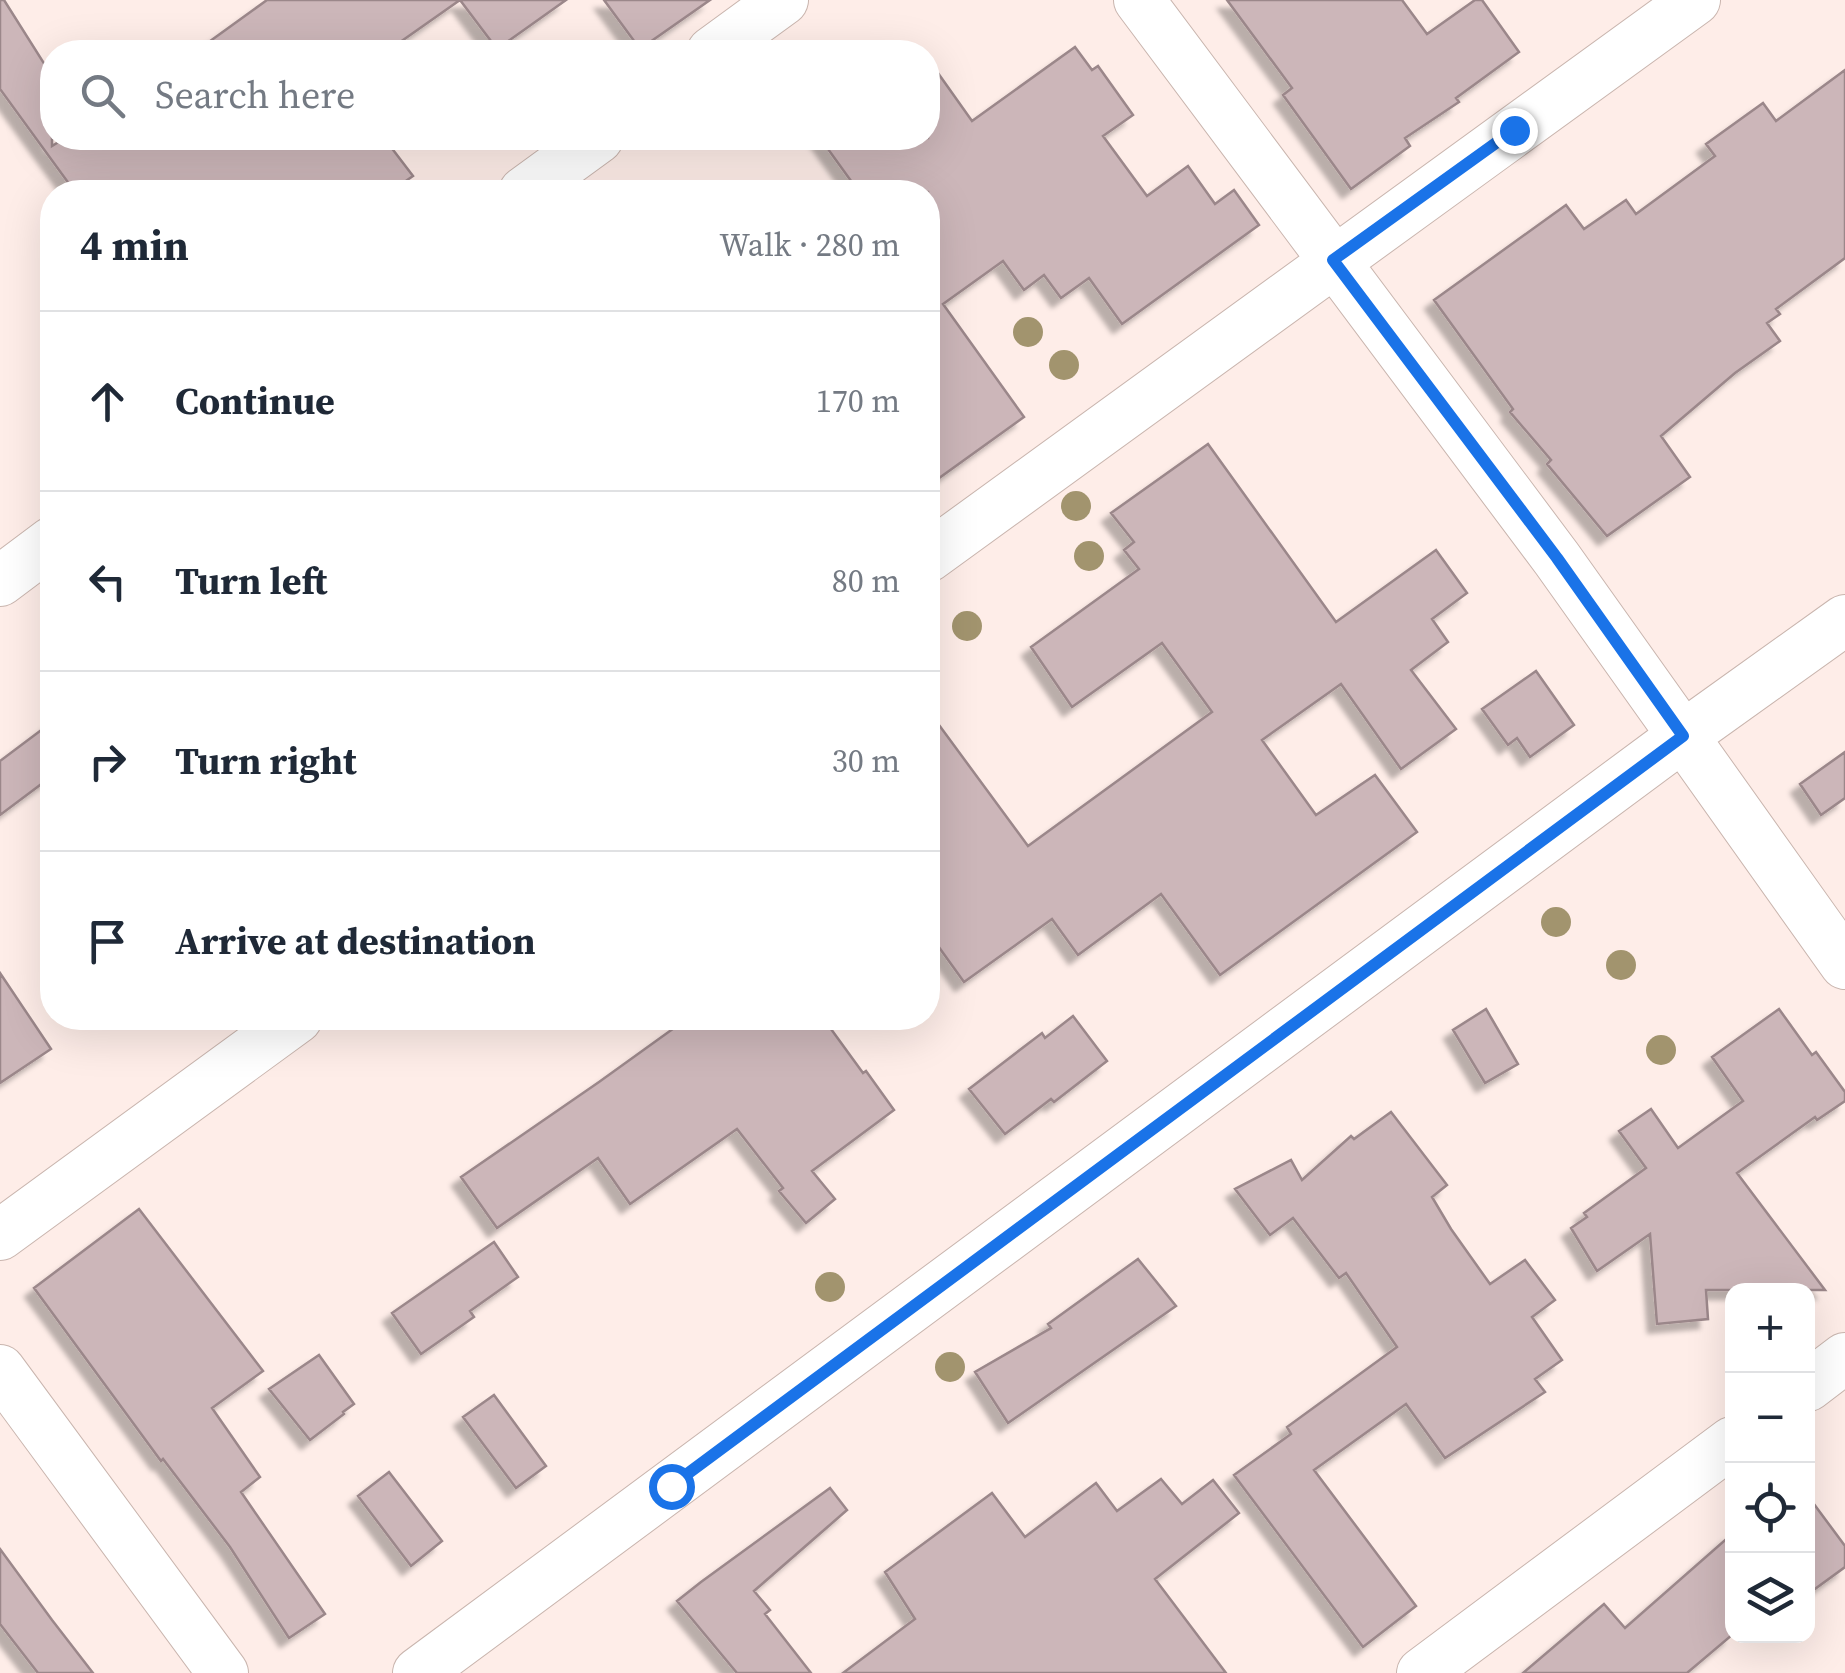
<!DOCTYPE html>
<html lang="en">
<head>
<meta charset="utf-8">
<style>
  :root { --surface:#fff; --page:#f6f6f7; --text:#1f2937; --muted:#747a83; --line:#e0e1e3 }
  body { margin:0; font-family:"Source Serif 4",serif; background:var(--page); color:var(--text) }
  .controls { position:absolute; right:30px; bottom:30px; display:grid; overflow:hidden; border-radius:20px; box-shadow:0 10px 40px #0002 }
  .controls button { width:90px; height:90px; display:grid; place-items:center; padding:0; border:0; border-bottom:2px solid var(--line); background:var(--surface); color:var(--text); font:50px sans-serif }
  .stop { position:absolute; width:30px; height:30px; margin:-22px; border:8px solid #1a73e8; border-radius:50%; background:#fff }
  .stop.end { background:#1a73e8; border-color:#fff; box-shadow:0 2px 10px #0008 }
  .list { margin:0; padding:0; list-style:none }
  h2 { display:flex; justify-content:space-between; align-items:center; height:130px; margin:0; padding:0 40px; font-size:42px }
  h2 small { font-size:32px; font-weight:400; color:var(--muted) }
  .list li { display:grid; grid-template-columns:65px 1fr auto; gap:30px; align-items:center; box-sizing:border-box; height:180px; padding:0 40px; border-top:2px solid var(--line) }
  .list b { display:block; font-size:38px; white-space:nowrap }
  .list em { font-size:32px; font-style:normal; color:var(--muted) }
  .icon { flex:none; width:55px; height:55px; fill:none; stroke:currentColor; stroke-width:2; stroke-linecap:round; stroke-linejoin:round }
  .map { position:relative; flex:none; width:1845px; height:1673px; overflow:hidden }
  .search { position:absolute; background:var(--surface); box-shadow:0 10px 40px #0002; left:40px; top:40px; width:900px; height:110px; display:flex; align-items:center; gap:25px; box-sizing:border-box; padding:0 35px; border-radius:40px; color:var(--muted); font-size:38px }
  .panel { position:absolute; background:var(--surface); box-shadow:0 10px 40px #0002; left:40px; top:180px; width:900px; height:850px; border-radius:40px }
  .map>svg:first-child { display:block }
  .building { fill:#ccb6b9; stroke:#9b878a; stroke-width:2.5; filter:url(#shadow) }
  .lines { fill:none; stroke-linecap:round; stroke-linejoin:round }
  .minor-casing { stroke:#c9b5ae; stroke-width:52 }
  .minor { stroke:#fff; stroke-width:50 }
  .tree { fill:#a2946e }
  .route { stroke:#1a73e8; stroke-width:12 }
</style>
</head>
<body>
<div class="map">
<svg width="1845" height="1673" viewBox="0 0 1845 1673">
  <defs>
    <filter id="shadow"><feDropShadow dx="-9" dy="9" stdDeviation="2.5" flood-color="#0004"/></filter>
  </defs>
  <rect width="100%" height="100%" fill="#feede8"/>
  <path class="building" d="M 0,0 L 4,0 L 52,76 L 52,146 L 65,138 L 384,138 L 413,176 L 390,192 L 75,192 L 0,89 Z
    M 267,0 L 566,0 L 497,49 L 460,0 L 386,52 L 195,52 Z
    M 604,0 L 710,0 L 640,49 Z
    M 1227,0 L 1402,0 L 1427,34 L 1475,0 L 1482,0 L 1519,52 L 1456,98 L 1459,102 L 1405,138 L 1410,146 L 1351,189 L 1283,95 L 1292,88 Z
    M 1075,47 L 1092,70 L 1098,66 L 1133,115 L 1103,136 L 1147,196 L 1188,166 L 1215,204 L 1234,190 L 1259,225 L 1122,324 L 1089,278 L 1061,298 L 1044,275 L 1024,290 L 1003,261 L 943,304 L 1024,417 L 928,486 L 928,192 L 859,192 L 820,138 L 928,138 L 928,59 L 972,121 Z
    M 1845,70 L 1845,258 L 1776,309 L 1780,314 L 1767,323 L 1780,341 L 1735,373 L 1661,436 L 1690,477 L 1607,536 L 1547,464 L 1551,460 L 1510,412 L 1513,409 L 1434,300 L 1566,205 L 1584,229 L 1626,200 L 1636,214 L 1715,156 L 1706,144 L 1763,103 L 1776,121 Z
    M 1208,444 L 1336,622 L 1436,550 L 1467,593 L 1432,619 L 1448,642 L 1411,670 L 1456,729 L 1401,769 L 1341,684 L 1262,740 L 1316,815 L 1375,775 L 1417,832 L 1220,975 L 1161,894 L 1078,955 L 1052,919 L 964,982 L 928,932 L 928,710 L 1028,846 L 1212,712 L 1162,643 L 1072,707 L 1031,647 L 1139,569 L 1124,550 L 1134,542 L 1111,513 Z
    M 1536,671 L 1574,725 L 1530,757 L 1517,738 L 1508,745 L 1482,709 Z
    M 52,722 L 52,776 L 0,815 L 0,761 Z
    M 1845,752 L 1845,798 L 1821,815 L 1800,784 Z
    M 0,973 L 51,1049 L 0,1083 Z
    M 1486,1009 L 1518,1064 L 1485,1083 L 1453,1030 Z
    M 1779,1009 L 1812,1055 L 1816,1052 L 1845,1092 L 1845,1101 L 1817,1120 L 1815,1117 L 1737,1173 L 1825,1290 L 1706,1290 L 1708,1319 L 1657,1324 L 1650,1234 L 1597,1271 L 1571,1228 L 1587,1217 L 1584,1213 L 1646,1168 L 1619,1131 L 1651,1109 L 1678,1148 L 1743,1101 L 1712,1057 Z
    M 1073,1016 L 1107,1061 L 1054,1102 L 1051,1099 L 1005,1134 L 969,1089 L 1042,1033 L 1045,1038 Z
    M 688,1018 L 823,1018 L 863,1073 L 866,1071 L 894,1110 L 812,1171 L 835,1199 L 806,1223 L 779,1191 L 783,1188 L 737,1129 L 630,1204 L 598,1158 L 497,1228 L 461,1177 L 599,1082 Z
    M 1391,1112 L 1447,1185 L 1432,1197 L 1451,1229 L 1490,1284 L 1525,1260 L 1555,1300 L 1532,1317 L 1562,1360 L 1535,1379 L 1545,1392 L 1445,1458 L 1406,1404 L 1314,1470 L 1416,1606 L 1363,1647 L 1234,1475 L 1291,1434 L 1287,1427 L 1397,1347 L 1346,1273 L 1339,1278 L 1293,1218 L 1270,1235 L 1235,1189 L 1291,1160 L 1302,1180 L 1351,1136 L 1354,1139 Z
    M 139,1209 L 263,1371 L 212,1408 L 260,1477 L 241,1492 L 325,1614 L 289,1638 L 230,1547 L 163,1459 L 161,1461 L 34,1288 Z
    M 494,1242 L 518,1277 L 470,1311 L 474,1317 L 421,1354 L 392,1313 Z
    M 1138,1259 L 1176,1306 L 1008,1423 L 975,1372 L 1051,1328 L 1048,1324 Z
    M 319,1355 L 354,1404 L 343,1412 L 344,1414 L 310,1440 L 269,1389 Z
    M 494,1395 L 546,1466 L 516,1488 L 463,1417 Z
    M 389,1472 L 442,1541 L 411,1566 L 358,1496 Z
    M 1161,1479 L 1182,1504 L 1213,1480 L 1239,1513 L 1155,1579 L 1226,1673 L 843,1673 L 915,1619 L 885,1572 L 992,1493 L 1025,1537 L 1096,1483 L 1117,1511 Z
    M 830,1488 L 847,1510 L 754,1591 L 770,1610 L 765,1614 L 811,1673 L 737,1673 L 677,1601 L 701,1582 Z
    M 1808,1496 L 1845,1546 L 1845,1567 L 1808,1594 Z
    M 1732,1534 L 1732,1635 L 1687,1673 L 1523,1673 L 1604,1604 L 1625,1628 Z
    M 0,1549 L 52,1620 L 93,1673 L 38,1673 L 0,1624 Z"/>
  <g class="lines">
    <defs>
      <path id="minor" d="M 1139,0 L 1557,559 L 1845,964
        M 712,52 L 783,0
        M 524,192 L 598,138
        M 928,557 L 1695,0
        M 0,581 L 52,542
        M 0,1235 L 297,1018
        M 0,1370 L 223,1673
        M 1808,1386 L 1845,1358
        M 418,1673 L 1683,736 L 1845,620
        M 1422,1673 L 1732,1442"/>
    </defs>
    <use href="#minor" class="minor-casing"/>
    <use href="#minor" class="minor"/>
  </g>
  <g class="tree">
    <circle cx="1028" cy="332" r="15"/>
    <circle cx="1064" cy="365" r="15"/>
    <circle cx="1076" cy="506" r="15"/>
    <circle cx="1089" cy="556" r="15"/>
    <circle cx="967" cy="626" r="15"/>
    <circle cx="1556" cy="922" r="15"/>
    <circle cx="1621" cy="965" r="15"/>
    <circle cx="1661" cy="1050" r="15"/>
    <circle cx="830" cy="1287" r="15"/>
    <circle cx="950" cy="1367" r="15"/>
  </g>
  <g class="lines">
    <path class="route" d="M 671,1486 L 1683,736 L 1557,558 L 1333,260 L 1514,130"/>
  </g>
</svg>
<div class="controls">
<button>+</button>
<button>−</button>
<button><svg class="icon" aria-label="locate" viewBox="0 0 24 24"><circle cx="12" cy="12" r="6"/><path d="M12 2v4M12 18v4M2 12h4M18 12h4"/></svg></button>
<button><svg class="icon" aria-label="layers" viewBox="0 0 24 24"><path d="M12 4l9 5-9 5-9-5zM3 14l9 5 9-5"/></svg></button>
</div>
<div class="stop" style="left:671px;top:1486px"></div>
<div class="stop end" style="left:1514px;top:130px"></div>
<div class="search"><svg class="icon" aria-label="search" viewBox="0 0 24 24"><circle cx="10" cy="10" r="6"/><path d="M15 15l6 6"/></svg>Search here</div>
<section class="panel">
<h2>4 min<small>Walk · 280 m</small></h2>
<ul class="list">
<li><svg class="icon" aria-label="ahead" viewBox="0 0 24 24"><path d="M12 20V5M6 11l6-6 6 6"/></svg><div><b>Continue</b></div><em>170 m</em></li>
<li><svg class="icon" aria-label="left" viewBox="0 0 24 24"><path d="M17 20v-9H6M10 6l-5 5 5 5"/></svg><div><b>Turn left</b></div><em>80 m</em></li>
<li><svg class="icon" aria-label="right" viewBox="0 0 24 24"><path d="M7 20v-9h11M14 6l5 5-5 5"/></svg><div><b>Turn right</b></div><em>30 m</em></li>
<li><svg class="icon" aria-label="arrive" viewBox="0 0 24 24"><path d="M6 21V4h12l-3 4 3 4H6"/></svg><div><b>Arrive at destination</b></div></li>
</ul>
</section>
</div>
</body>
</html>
